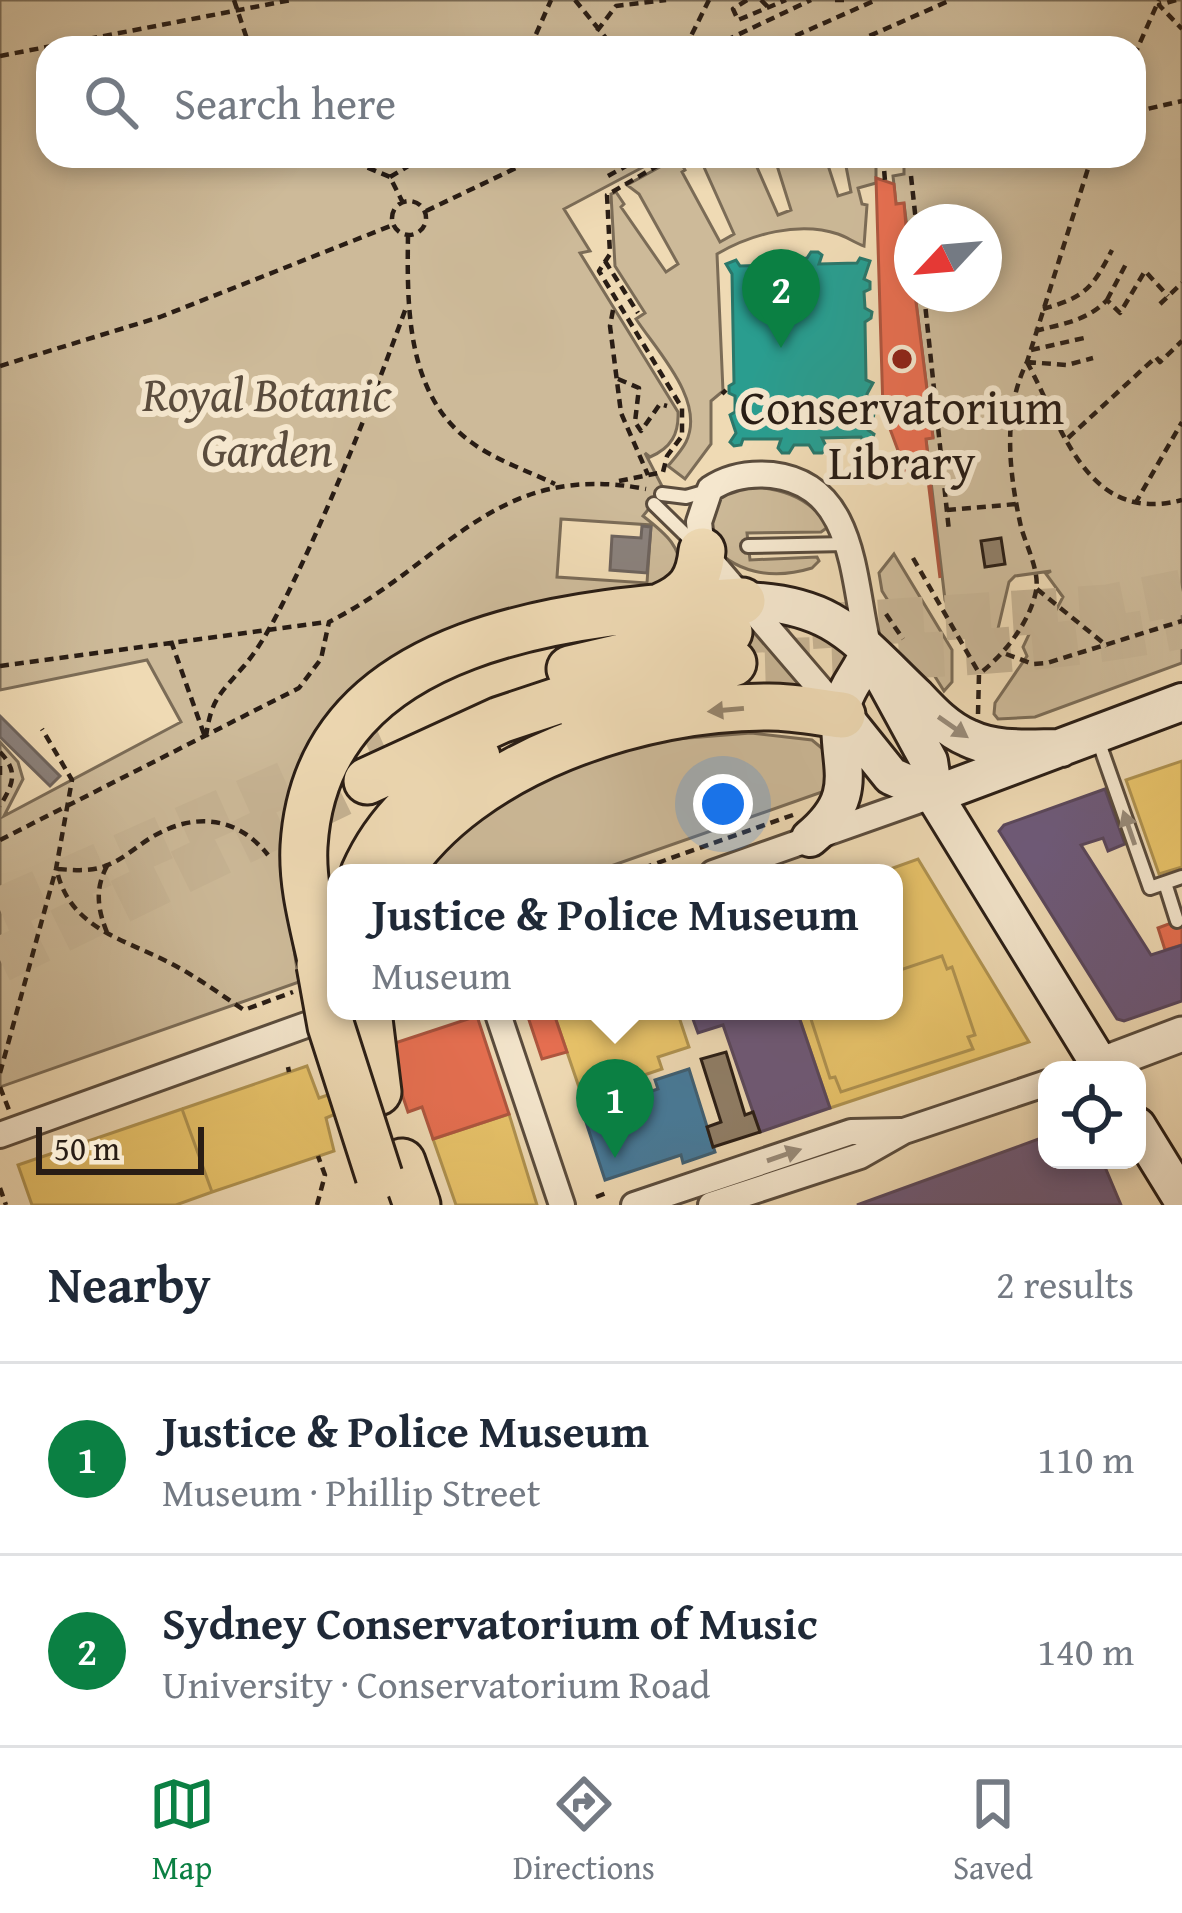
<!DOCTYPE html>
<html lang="en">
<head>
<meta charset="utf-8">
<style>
  :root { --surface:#fff; --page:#f6f6f7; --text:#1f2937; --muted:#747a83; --line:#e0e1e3; --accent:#0b8043 }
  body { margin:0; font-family:"Gentium Book Plus",serif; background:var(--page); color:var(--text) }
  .controls { position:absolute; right:36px; bottom:36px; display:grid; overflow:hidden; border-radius:24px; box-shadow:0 6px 18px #0003 }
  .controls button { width:108px; height:108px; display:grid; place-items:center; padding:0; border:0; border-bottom:3px solid var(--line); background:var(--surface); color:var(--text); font:60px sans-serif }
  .compass { position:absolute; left:894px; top:204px; width:108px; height:108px; border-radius:50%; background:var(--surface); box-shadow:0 6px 18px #0003; rotate:244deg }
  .scale { position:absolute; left:36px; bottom:30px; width:168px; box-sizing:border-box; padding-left:12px; border:6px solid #291d15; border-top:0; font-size:33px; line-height:42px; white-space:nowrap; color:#291d15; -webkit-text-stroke:9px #f5e7ce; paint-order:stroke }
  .you { position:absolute; left:723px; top:804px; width:42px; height:42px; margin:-30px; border:9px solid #fff; border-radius:50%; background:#1a73e8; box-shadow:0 0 0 18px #1a73e833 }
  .badge { display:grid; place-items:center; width:78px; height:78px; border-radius:50%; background:var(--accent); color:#fff; font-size:39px; font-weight:700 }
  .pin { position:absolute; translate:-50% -99px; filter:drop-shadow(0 3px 6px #0008) }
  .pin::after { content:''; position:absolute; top:63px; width:42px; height:36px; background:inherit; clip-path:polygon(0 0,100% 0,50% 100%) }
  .popup { position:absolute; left:327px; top:864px; width:576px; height:156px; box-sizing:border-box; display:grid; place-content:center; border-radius:24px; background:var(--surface); filter:drop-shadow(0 3px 9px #0005); font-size:39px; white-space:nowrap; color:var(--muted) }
  .popup b { font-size:45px; color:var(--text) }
  .popup::after { content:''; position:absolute; left:50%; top:100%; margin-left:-24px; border:24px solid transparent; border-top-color:var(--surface) }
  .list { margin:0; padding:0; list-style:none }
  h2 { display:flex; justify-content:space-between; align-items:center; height:156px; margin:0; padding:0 48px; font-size:51px }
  h2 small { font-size:39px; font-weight:400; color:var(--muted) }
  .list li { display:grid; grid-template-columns:78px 1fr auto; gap:36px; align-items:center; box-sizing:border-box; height:192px; padding:0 48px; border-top:3px solid var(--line) }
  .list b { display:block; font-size:45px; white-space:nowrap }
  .list p { margin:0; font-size:39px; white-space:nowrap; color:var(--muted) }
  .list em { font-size:39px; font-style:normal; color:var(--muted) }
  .icon { flex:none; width:66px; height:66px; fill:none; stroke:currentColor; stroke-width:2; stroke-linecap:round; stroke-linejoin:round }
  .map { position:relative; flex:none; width:1182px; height:1205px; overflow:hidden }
  .search { position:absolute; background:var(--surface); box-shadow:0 6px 18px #0003; left:36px; right:36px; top:36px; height:132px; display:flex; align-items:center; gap:30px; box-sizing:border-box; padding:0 42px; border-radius:36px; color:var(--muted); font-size:45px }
  .sheet { height:540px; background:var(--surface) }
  nav { display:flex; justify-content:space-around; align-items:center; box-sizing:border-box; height:168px; border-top:3px solid var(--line); background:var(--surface); font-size:33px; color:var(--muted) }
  nav a { display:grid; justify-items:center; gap:6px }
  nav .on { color:var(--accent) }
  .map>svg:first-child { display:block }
  .green { fill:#cdba99; stroke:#7b6c57; stroke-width:3; fill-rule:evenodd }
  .homes { fill:#e9c46a; stroke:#af9250; stroke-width:3 }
  .shops { fill:#e76f51; stroke:#ae563f; stroke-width:3 }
  .offices { fill:#6d597a; stroke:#59475c; stroke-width:3 }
  .schools { fill:#2a9d8f; stroke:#2a776a; stroke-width:3 }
  .public { fill:#457b9d; stroke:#3d5f74; stroke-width:3 }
  .industry { fill:#8a817c; stroke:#6d635d; stroke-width:3 }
  .building { fill:#907f68; stroke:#291d15; stroke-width:3 }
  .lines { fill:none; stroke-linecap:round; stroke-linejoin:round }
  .motorway-tunnel { stroke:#c7b494; stroke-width:45; stroke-dasharray:45 22; stroke-linecap:butt }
  .service-casing { stroke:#5a4c3d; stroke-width:18 }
  .minor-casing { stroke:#5a4c3d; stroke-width:30 }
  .tertiary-casing { stroke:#5a4c3d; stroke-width:39 }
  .secondary-casing { stroke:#291d15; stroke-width:42 }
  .motorway-casing { stroke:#291d15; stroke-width:51 }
  .path { stroke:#291d15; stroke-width:4.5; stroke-dasharray:9 6; stroke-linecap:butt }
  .service { stroke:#f5e7ce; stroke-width:12 }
  .minor { stroke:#f5e7ce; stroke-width:24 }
  .tertiary { stroke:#f5e7ce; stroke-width:33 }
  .secondary { stroke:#f5e7ce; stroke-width:36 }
  .motorway { stroke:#efdab4; stroke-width:45 }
  .motorway-bridge-casing { stroke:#291d15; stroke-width:51; stroke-linecap:butt }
  .motorway-bridge { stroke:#efdab4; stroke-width:45 }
  .oneway { fill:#96856c }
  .oneway2 { fill:#998c7b }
  .poi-dot { fill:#8f2418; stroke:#f5e7ce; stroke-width:4.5 }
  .labels { text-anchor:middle; stroke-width:12; stroke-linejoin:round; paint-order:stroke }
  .park-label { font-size:48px; font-style:italic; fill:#5a4c3d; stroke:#f5e7ce }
  .poi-label { font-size:48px; fill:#291d15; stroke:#f5e7ce }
</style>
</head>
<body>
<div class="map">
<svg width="1182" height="1205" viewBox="0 0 1182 1205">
  <rect width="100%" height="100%" fill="#efdab4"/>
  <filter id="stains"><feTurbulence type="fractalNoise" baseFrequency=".00167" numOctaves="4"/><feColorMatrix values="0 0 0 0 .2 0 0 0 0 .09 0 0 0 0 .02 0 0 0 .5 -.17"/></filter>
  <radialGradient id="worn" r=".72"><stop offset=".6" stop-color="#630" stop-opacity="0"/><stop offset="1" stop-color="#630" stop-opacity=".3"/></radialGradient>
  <path class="green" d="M 0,0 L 1182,0 L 1182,663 L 1035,717 L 998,719 L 994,714 L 995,703 L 1027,656 L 1023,647 L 1039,613 L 1047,609 L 1054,614 L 1063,597 L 1046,574 L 1051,571 L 1015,576 L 1009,582 L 997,633 L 993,640 L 983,644 L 973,642 L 958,626 L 945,600 L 926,439 L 933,437 L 915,294 L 984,294 L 984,222 L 912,222 L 912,266 L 904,204 L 896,204 L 893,176 L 904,174 L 904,166 L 977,156 L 1134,156 L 1134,48 L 48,48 L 48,156 L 664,156 L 564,209 L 590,251 L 580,253 L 678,412 C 679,434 671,448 650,457 L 645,453 L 664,490 L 643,516 C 665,533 684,548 680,577 L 382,680 L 287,904 L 299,982 L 0,1087 L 0,742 L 18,762 L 23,779 L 4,816 L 181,722 L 147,660 L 0,690 ZM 561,519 L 651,525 L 647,583 L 557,577 Z
    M 699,156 L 752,156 L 778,215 L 791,210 L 774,156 L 825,156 L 838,196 L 851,192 L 844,156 L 876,156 L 876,183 L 858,188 L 862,204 L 867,205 L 864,246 C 855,243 847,237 838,234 C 799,221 751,234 717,254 L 723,391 L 711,401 L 711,444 L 685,479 L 668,466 C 674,459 682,450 686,442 C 706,401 657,351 636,319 L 645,313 L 615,266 L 611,194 L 616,192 L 624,204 L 621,207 L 666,272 L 678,264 L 639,194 L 627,185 L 678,157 L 685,170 L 682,172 L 720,242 L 734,234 Z
    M 754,487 C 785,489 812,499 828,527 L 821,532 L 747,533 L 750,560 L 817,557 L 819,561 L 812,568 C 773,580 733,574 708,540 L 712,503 L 736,489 Z
    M 894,554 L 952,650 L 952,682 L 944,691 L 882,591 L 879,573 Z
    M 751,733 L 812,740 L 829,754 L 831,775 L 822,792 L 591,873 L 423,873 L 453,833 L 541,769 L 663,740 Z"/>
  <path class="homes" d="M 1182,761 L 1182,867 L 1159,874 L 1126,780 Z
    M 918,859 L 1029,1042 L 830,1108 L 797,1011 L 894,1011 L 894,873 L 879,873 Z
    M 942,956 L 947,969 L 952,967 L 975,1035 L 968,1037 L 973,1049 L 841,1092 L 835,1077 L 830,1078 L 809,1013 L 894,1011 L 894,972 Z
    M 553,1011 L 677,1011 L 689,1047 L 658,1057 L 662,1069 L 582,1096 Z
    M 307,1066 L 319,1098 L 331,1094 L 338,1113 L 326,1118 L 334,1151 L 212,1192 L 182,1109 Z
    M 182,1109 L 212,1192 L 176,1205 L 32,1205 L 18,1165 Z
    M 509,1114 L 537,1205 L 456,1205 L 433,1139 Z"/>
  <path class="shops" d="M 876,178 L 894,184 L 896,204 L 904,203 L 912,294 L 915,294 L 933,438 L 926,439 L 940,578 L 928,480 L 906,472 L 883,410 Z
    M 1182,919 L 1182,945 L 1165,950 L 1158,928 Z
    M 526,1011 L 553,1011 L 567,1052 L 542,1059 Z
    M 477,1016 L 509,1114 L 433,1139 L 422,1107 L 408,1112 L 386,1046 Z"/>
  <path class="offices" d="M 1105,789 L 1125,844 L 1108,851 L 1103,838 L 1081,845 L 1151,955 L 1182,945 L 1182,1001 L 1124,1021 L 1117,1019 L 999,831 L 1004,825 Z
    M 690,1011 L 797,1011 L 830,1108 L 760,1132 L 723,1025 L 698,1033 Z
    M 1047,1136 L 1047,1160 L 1102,1160 L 1121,1205 L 857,1205 Z"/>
  <path class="schools" d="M 778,252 L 786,252 L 790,259 L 807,258 L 811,252 L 818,252 L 822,255 L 819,264 L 857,263 L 860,258 L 870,261 L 864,279 L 870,282 L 870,289 L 864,292 L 865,308 L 872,312 L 871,318 L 865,322 L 866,380 L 873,383 L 867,394 L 867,410 L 874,413 L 873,420 L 867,423 L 868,430 L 874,434 L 871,443 L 865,444 L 861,437 L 822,438 L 827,448 L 822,453 L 814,453 L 809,445 L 794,445 L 789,453 L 782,453 L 778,448 L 781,439 L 743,439 L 741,445 L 734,446 L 730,442 L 736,433 L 730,415 L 735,412 L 735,396 L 729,393 L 729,386 L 734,383 L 732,274 L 726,264 L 736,260 L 740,266 L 778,265 L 775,256 Z"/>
  <path class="public" d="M 689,1069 L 715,1152 L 683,1163 L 681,1155 L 605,1180 L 583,1113 L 658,1089 L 655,1080 Z"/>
  <path class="industry" d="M 642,526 L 651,527 L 647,573 L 610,570 L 612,536 L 641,538 Z
    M 0,716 L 60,776 L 50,786 L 0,737 Z"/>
  <path class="building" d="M 1001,538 L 1005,564 L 985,567 L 981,541 Z
    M 726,1052 L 745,1115 L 753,1112 L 760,1132 L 713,1147 L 707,1127 L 721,1122 L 701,1059 Z"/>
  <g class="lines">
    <path class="motorway-tunnel" d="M 745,631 L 1108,607 L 1182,592
      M 765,661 C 905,657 1044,653 1182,626
      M 0,910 L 382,741
      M 0,960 L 367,781"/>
    <defs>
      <path id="service" d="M 662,494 L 686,497 L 707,491
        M 654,504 L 697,546
        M 748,546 L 846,544
        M 1098,740 L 1150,888 L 1182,877
        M 1165,883 L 1177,921"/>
      <path id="minor" d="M 840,712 L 702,551 L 699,522 L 710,489 C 729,476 749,473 772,475 C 858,485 852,583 869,649
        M 713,873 L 934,795
        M 497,1011 L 562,1205
        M 0,1135 L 306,1025
        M 634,1205 L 851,1132 L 901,1131
        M 711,1205 L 860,1156 L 904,1131 L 1047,1083"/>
      <path id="tertiary" d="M 1100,1065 L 1182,1034"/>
      <path id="secondary" d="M 742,601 C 834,603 855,638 917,697 C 932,713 947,729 968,738 C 997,752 1030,748 1061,748
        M 869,651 L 929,761 L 934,795 L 1103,1070
        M 842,715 L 891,776 L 934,795
        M 934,795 L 1182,702
        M 810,838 C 868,790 831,760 843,703 C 847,685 863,670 869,651
        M 1137,1126 L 1182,1199"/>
      <path id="motorway" d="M 662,606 C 689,594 699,581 702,551
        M 570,669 L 729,632
        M 582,714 L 733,663
        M 367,781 L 500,720 L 614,682
        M 364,873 C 387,820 428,785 477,757
        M 398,873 C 470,762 641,706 769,707 C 794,707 818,712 842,715
        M 320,956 C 312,920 302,883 304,846 C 317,630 579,612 742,601
        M 368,1011 L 378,1092
        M 402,1162 L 417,1205"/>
    </defs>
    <use href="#service" class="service-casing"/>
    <use href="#minor" class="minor-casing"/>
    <use href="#tertiary" class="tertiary-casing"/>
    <use href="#secondary" class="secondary-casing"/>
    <use href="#motorway" class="motorway-casing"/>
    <path class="path" d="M 234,0 L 250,48
      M 575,0 L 614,48
      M 747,0 L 733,9 L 738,20 L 786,0
      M 761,0 L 769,8
      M 835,0 L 848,0
      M 1176,0 L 1159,5 L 1182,29
      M 597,31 L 616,6 L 666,0
      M 712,47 L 811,0
      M 530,48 L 551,0
      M 685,48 L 709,0
      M 768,48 L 876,0
      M 842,48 L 951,0
      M 0,56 L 291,0
      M 1134,56 L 1159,0
      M 1134,112 L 1182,101
      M 340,156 L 390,177 L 402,201
      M 883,156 L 885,181
      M 608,176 L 644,156
      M 911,176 L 916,222
      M 390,177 L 425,156
      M392 218a17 17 0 1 1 34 0a17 17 0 1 1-34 0Z
      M 426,211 L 541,156
      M 408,235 C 407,307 406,395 471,442 C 495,460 528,471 555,484
      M 605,261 L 638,313
      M 924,294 L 949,531
      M 1107,300 L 1126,264
      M 1160,304 L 1182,283
      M 1043,309 C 1085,297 1092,289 1112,250
      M 613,310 L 610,326 L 621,413 L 648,475
      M 1035,331 C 1062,324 1087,321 1107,300 L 1120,313 L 1145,271 L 1168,296
      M 1031,350 L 1084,338
      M 1027,362 C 1063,429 1087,525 1182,500
      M 1027,362 L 1067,365 L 1093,358
      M 0,366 L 160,317 L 393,225
      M 618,379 L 639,388 L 635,422 L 641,431 L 660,404 L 667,406
      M 722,394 L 726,390
      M 1068,438 L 1156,357 L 1160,362 L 1182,341
      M 619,481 L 663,472 L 667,456 L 682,436 L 682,408 L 599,271 L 610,254 L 607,195 L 674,156
      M 1135,504 L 1182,422
      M 947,510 L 1017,504
      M 913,558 L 979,673
      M 1037,589 L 1107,646
      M 886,614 L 903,639
      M 171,641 L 205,737
      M 1006,654 L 1033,664 L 1047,663 L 1182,621
      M 0,666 L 327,622
      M 978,714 L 979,674 C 1004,655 1030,622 1036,591 C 1040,572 1026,545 1021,527 C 1009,473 1002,412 1027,362 L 1092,156
      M 206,737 C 211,699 220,694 244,666 C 261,646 275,619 287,595 C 333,501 371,404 407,305
      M 0,752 C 19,772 13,784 0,806
      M 0,766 L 0,775
      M 0,840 L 299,688 L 321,659 L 329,622 C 447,562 495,460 646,489
      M 107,866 C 94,890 98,911 108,935
      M 58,869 C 73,870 90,872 105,866 C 121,861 137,846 152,837 C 194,812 237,816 268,855
      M 629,873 L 793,815
      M 58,875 C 73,930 127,940 172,964 C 197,977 220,994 244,1010 L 293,992
      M 288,1067 L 289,1072
      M 0,1073 L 56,869 L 72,780 L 42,729
      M 0,1087 L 9,1110
      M 0,1188 L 6,1205
      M 596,1197 L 609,1192
      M 317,1205 L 325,1175 L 318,1156"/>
    <use href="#service" class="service"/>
    <use href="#minor" class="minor"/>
    <use href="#tertiary" class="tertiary"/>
    <use href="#secondary" class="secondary"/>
    <use href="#motorway" class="motorway"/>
    <defs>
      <path id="motorway-bridge" d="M 320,965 L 331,1026 L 379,1176"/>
    </defs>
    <use href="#motorway-bridge" class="motorway-bridge-casing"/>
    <use href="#motorway-bridge" class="motorway-bridge"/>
  </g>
  <defs><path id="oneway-solid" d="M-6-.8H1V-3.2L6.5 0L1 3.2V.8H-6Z" transform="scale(3)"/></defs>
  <use class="oneway" href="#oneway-solid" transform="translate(726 710) rotate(175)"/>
  <g class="oneway2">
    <use href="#oneway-solid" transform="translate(953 727) rotate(35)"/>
    <use href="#oneway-solid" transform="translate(1129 828) rotate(-109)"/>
    <use href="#oneway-solid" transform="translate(784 1155) rotate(-19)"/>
  </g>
  <circle class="poi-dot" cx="902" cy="359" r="12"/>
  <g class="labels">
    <g class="park-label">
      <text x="267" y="411">Royal Botanic<tspan x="267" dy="55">Garden</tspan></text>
    </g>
    <g class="poi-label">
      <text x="902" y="424">Conservatorium<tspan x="902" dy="55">Library</tspan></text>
    </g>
  </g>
  <rect width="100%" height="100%" filter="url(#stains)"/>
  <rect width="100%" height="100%" fill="url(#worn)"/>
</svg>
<div class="controls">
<button><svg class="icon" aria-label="locate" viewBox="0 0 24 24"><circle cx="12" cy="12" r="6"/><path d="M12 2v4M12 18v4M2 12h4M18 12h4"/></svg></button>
</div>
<svg class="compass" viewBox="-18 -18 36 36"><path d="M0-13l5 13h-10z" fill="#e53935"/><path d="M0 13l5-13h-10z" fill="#747a83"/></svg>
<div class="scale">50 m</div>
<div class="you"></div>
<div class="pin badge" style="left:615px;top:1158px">1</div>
<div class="popup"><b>Justice &amp; Police Museum</b>Museum</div>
<div class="pin badge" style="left:781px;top:348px">2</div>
<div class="search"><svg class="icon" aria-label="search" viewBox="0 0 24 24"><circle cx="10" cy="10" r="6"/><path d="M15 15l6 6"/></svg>Search here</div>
</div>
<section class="sheet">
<h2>Nearby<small>2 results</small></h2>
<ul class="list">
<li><span class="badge">1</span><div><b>Justice &amp; Police Museum</b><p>Museum · Phillip Street</p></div><em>110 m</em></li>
<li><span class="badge">2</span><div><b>Sydney Conservatorium of Music</b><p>University · Conservatorium Road</p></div><em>140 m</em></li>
</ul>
</section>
<nav>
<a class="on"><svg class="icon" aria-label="map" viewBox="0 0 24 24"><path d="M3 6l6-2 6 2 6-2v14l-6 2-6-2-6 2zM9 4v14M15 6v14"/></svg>Map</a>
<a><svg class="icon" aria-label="directions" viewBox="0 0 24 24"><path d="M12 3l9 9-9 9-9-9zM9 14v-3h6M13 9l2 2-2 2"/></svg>Directions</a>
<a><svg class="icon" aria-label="saved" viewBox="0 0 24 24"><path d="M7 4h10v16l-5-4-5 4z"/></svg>Saved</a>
</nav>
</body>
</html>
